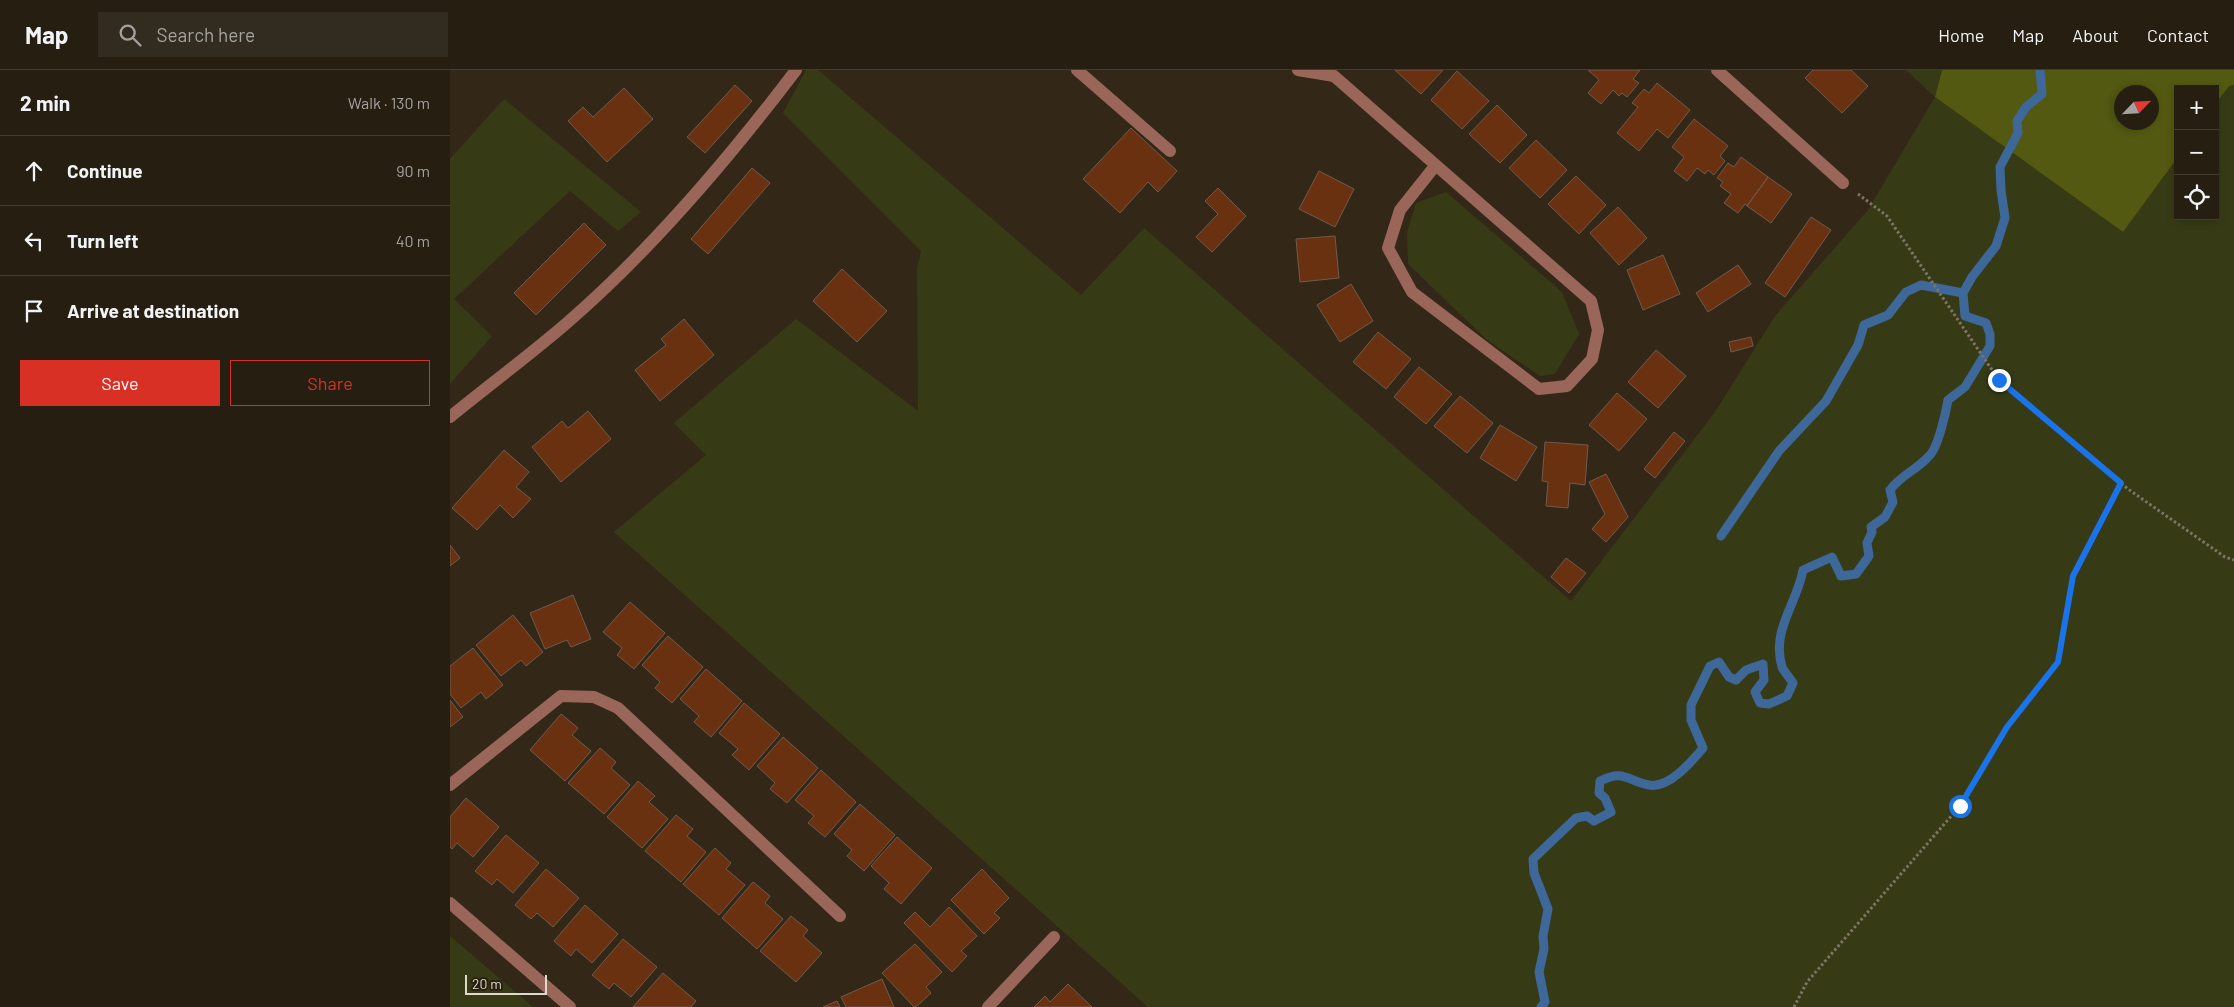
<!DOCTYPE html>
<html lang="en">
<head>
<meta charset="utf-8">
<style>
  :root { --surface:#261e11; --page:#322b1f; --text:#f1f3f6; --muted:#a4a29f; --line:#423c31; --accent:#d93025 }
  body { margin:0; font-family:Barlow,sans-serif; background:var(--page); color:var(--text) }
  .controls { position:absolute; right:15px; top:15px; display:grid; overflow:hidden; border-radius:0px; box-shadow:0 2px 8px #0003 }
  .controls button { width:45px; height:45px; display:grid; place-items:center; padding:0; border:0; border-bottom:1px solid var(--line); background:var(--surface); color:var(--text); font:25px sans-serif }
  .compass { position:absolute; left:1664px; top:15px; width:45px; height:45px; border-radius:50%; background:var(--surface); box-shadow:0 2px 8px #0003; rotate:65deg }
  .scale { position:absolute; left:15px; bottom:12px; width:82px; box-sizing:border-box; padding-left:5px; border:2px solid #dfd8cd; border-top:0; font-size:14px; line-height:18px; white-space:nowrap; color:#dfd8cd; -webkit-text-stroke:4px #291f0d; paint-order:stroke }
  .stop { position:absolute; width:15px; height:15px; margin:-11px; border:4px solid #1a73e8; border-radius:50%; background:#fff }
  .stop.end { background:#1a73e8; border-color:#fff; box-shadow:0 1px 5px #0008 }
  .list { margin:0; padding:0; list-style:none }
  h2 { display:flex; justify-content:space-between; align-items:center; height:65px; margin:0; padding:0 20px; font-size:21px }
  h2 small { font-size:16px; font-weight:400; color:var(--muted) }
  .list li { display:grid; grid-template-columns:32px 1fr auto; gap:15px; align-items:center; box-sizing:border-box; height:70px; padding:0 20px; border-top:1px solid var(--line) }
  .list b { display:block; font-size:19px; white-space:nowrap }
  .list em { font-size:16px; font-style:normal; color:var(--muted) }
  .actions { display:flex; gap:10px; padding:15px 20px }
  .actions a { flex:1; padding:11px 0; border:1px solid var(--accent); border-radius:0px; text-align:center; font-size:18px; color:var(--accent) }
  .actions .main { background:var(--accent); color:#fff }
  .icon { flex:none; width:28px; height:28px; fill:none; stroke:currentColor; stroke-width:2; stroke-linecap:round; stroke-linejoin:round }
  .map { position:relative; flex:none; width:1784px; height:937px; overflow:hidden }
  header { display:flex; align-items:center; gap:30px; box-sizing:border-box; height:70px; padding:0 25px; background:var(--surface); border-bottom:1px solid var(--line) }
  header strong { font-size:24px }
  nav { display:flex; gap:28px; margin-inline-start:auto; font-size:18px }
  .search { width:350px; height:45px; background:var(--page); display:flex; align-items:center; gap:12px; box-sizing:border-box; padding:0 18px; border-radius:0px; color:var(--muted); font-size:19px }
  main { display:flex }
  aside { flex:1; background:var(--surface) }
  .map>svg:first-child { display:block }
  .green { fill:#373b15 }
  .forest { fill:#535911; fill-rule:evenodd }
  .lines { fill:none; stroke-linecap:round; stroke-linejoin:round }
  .stream { stroke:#3d6899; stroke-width:9 }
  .building { fill:#69310f; stroke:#705a4f }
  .path { stroke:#7e7567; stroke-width:3; stroke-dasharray:2.5 2.5; stroke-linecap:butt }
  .minor { stroke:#996659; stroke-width:12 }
  .route { stroke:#1a73e8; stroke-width:6 }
</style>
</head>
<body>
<header>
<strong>Map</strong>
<div class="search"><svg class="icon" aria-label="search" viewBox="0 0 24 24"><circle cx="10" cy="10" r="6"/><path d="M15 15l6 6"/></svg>Search here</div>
<nav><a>Home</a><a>Map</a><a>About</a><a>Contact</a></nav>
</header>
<main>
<aside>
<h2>2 min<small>Walk · 130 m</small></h2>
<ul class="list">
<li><svg class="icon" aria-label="ahead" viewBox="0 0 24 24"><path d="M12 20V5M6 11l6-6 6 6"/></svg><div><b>Continue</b></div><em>90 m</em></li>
<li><svg class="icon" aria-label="left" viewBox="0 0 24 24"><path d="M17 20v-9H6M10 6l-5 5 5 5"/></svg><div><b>Turn left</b></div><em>40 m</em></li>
<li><svg class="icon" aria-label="arrive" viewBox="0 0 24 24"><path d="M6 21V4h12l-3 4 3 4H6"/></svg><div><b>Arrive at destination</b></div></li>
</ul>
<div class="actions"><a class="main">Save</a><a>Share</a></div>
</aside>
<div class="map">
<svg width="1784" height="937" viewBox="0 0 1784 937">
  <rect width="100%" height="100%" fill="#332817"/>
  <path class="green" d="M 356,0 L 368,0 L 631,225 L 694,158 L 1121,531 L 1265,342 L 1325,246 L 1418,140 L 1485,27 L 1456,0 L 1492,0 L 1485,27 L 1673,162 L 1728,87 L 1728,146 L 1765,146 L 1765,35 L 1779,16 L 1784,15 L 1784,937 L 698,937 L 164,462 L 256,385 L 224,353 L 346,249 L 468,341 L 467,199 L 471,181 L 333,43 Z
    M 54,29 L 191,142 L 168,161 L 120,121 L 4,229 L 42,266 L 0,314 L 0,89 Z
    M 996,122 L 1112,222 L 1129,264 L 1105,304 L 1090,306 L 1036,269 L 958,194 L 957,162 L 966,133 Z
    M 0,866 L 83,937 L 0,937 Z"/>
  <path class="forest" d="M 1492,0 L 1784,0 L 1784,15 L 1779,16 L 1765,35 L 1765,19 L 1728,19 L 1728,87 L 1673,162 L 1485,27 ZM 1672,22 L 1702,22 L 1702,52 L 1672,52 Z"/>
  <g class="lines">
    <path class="stream" d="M 1271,466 L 1329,381 L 1376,331 L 1408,275 L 1414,255 L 1438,245 L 1456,222 L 1471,215 L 1513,223
      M 1091,937 L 1095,932 L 1089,902 L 1094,879 L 1093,866 L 1098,839 L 1084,803 L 1083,789 L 1126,748 L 1137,746 L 1144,751 L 1161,742 L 1155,728 L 1149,723 L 1150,711 C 1175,699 1177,711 1199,715 C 1219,719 1242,691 1253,678 L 1241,650 L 1241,635 L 1260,596 L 1269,592 L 1279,607 L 1286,610 L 1296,600 L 1313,594 L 1314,610 L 1305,622 L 1310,633 L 1319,634 L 1337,626 L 1343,613 C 1340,608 1334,602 1332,597 C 1321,560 1347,534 1353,500 L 1382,487 L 1391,506 L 1406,504 L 1419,486 L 1417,473 L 1422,462 L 1421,457 L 1435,447 L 1443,432 L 1440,420 C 1452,404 1467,400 1479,386 C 1488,378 1496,342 1498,330 L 1515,317 L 1540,276 L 1540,264 L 1536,253 L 1515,246 L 1513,223 L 1522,207 L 1546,176 L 1555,148 L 1551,120 L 1550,97 L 1568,63 L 1567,51 L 1576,37 L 1592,24 L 1590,0"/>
  </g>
  <path class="building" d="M 945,0 L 993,0 L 971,24 Z
    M 1138,0 L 1190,0 L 1183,9 L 1189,13 L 1177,27 L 1172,23 L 1169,26 L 1163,20 L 1151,34 L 1138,23 L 1149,10 Z
    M 1363,0 L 1401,0 L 1418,16 L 1392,43 L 1355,8 Z
    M 1007,1 L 1039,31 L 1012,59 L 981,30 Z
    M 1207,13 L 1240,40 L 1218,68 L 1207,59 L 1189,81 L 1167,63 L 1188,37 L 1182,33 L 1194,19 L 1199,23 Z
    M 285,15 L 302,31 L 255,83 L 237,67 Z
    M 174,18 L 203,49 L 157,92 L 118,51 L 133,37 L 143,47 Z
    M 1047,35 L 1077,65 L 1050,93 L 1019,64 Z
    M 1244,49 L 1278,76 L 1270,86 L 1275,91 L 1264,105 L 1258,100 L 1255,104 L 1247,98 L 1237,111 L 1224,101 L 1234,87 L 1222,77 Z
    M 681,58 L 727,101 L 708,122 L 698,112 L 670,143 L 633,109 Z
    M 1086,70 L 1117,100 L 1090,128 L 1059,98 Z
    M 1291,87 L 1318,107 L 1297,136 L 1295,134 L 1288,143 L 1274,133 L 1281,124 L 1270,116 L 1273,112 L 1267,108 L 1278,93 L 1284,97 Z
    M 302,98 L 320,113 L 258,184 L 241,169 Z
    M 869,101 L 904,119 L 885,157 L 849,139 Z
    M 1126,106 L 1156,135 L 1129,164 L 1098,134 Z
    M 1318,107 L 1342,124 L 1321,153 L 1297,136 Z
    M 768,118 L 796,146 L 762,182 L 746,167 L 768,144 L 755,131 Z
    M 1168,137 L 1197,168 L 1169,195 L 1140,163 Z
    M 1361,147 L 1381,160 L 1335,227 L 1315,213 Z
    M 134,153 L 156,175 L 86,245 L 64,223 Z
    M 885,166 L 889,208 L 850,212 L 846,169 Z
    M 1213,185 L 1230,224 L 1193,240 L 1177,200 Z
    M 1288,195 L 1301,214 L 1258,242 L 1246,223 Z
    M 392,199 L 437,241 L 407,272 L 363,231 Z
    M 901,214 L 923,251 L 890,272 L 867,235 Z
    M 234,249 L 264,285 L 210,331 L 185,300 L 216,275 L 211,269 Z
    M 928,262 L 961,289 L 936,319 L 903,292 Z
    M 1301,267 L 1303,276 L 1281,282 L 1279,272 Z
    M 1206,280 L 1236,306 L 1208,338 L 1178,312 Z
    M 969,297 L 1002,324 L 976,354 L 944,327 Z
    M 1167,323 L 1197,349 L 1169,381 L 1139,355 Z
    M 1010,326 L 1043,353 L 1017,383 L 984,356 Z
    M 138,341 L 161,369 L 111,412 L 82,377 L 112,351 L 118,358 Z
    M 1050,355 L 1087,377 L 1066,411 L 1030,388 Z
    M 1224,362 L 1235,371 L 1205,408 L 1194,399 Z
    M 1095,372 L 1138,375 L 1135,415 L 1120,413 L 1118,438 L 1096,436 L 1098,412 L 1092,411 Z
    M 54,380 L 79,402 L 66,417 L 81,429 L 63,448 L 50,435 L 27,460 L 2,438 Z
    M 1156,404 L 1178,447 L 1156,472 L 1142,459 L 1155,444 L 1139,412 Z
    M 0,475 L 10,488 L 0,496 Z
    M 1116,488 L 1136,503 L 1119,523 L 1101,507 Z
    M 123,525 L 141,569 L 121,577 L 117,570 L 95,579 L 80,543 Z
    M 180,532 L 215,563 L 184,599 L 167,585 L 172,578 L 153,562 Z
    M 63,545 L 93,582 L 76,596 L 71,590 L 51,606 L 26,575 Z
    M 218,566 L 253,597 L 222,633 L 205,618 L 210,612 L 192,595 Z
    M 23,578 L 53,615 L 36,629 L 31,622 L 11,638 L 0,624 L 0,596 Z
    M 256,599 L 292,631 L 261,667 L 244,652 L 249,646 L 230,629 Z
    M 0,630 L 13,647 L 0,657 Z
    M 294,633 L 330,664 L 299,700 L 282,685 L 288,679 L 269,663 Z
    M 111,644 L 128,658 L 122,665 L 141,681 L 115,711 L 80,680 Z
    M 333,667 L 368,698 L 337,733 L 320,719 L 325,713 L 307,696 Z
    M 150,678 L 166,692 L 161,698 L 180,715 L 154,744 L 118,713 Z
    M 371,700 L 406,732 L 375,767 L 358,753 L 364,746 L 345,730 Z
    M 188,711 L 205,726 L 199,732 L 218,749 L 192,778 L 157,747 Z
    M 16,728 L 49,757 L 23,787 L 7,773 L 2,779 L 0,777 L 0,747 Z
    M 410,734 L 445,765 L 414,801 L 397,786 L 402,780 L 384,764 Z
    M 226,745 L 243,759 L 237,766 L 256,782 L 231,812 L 195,781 Z
    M 56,765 L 89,793 L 63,823 L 47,809 L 42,815 L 25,801 Z
    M 447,767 L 482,798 L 451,834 L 434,819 L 439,813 L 421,796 Z
    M 265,778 L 281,793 L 276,799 L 295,815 L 269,845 L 233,814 Z
    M 96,799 L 129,828 L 103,857 L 87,843 L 81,849 L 65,835 Z
    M 532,799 L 559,828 L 544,843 L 550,848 L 534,864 L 501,830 Z
    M 303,812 L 320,826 L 315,833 L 333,849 L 307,879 L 272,848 Z
    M 135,835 L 168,864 L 142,893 L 126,879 L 121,886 L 104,871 Z
    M 499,837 L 527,866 L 511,881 L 517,886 L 502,902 L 454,853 L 465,842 L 480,857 Z
    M 341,846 L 358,860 L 353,866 L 372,883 L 346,912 L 310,881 Z
    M 173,869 L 207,897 L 181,927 L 164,913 L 159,919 L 142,905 Z
    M 465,874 L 492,902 L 476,917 L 481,923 L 466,937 L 464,937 L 432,903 Z
    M 213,903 L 246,931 L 241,937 L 183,937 Z
    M 432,909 L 444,937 L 396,937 L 391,927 Z
    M 618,914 L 642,937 L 584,937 L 595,926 L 600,932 Z
    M 387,931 L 390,937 L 373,937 Z"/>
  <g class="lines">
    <path class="path" d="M 1408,124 L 1437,146 L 1549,310 L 1678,419 L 1775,487 L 1784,490
      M 1344,937 L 1357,912 L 1510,736 L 1557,657 L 1608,592 L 1623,506 L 1671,413"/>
    <path class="minor" d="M 627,0 L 720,81
      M 848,0 L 884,6 L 1141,231 L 1148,260 L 1142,289 L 1117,316 L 1089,319 L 962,222 L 938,178 L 950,140 L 985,96
      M 1267,0 L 1393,113
      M 0,347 C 39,315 80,285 118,252 C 201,180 280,87 346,0
      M 0,715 L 111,626 L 144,627 L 168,638 L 390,846
      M 0,833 L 120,937
      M 538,937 L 604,867"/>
  </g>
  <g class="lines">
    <path class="route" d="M 1510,736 L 1557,657 L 1608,592 L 1623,506 L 1671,413 L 1549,310"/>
  </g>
</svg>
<div class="controls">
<button>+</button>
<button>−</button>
<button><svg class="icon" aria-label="locate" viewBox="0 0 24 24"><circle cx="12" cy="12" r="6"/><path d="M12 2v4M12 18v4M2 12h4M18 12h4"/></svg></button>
</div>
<svg class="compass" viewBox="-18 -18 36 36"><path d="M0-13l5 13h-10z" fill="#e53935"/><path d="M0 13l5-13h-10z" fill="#a4a29f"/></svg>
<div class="scale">20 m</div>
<div class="stop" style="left:1510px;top:736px"></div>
<div class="stop end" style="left:1549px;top:310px"></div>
</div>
</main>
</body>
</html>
